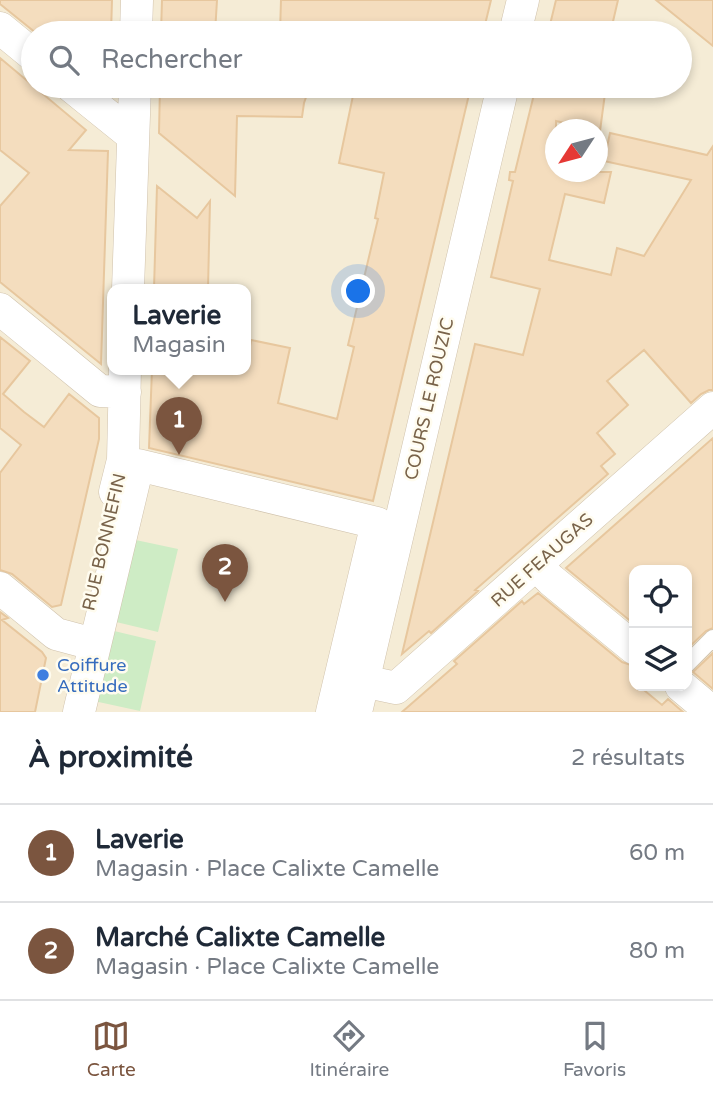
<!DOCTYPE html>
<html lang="fr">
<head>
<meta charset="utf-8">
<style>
  :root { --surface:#fff; --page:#f2f2f3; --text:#1f2937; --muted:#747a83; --line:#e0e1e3; --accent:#7b553f }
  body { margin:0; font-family:"Varela Round",sans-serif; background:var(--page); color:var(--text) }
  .controls { position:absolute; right:21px; bottom:21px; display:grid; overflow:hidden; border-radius:14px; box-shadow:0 4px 10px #0003 }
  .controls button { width:63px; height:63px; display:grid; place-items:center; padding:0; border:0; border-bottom:2px solid var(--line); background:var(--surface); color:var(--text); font:35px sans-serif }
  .compass { position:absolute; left:545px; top:119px; width:63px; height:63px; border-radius:50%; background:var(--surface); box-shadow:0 4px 10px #0003; rotate:234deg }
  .you { position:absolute; left:359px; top:292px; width:24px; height:24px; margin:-18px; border:5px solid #fff; border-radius:50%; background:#1a73e8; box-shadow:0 0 0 10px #1a73e833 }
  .badge { display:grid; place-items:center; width:46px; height:46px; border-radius:50%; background:var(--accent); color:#fff; font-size:23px; font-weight:700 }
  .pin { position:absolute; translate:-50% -58px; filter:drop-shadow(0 2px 4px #0008) }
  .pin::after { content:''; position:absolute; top:37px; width:24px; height:21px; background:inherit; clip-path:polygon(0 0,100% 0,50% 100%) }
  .popup { position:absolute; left:107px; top:284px; width:144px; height:91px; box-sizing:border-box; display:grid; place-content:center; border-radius:14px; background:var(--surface); filter:drop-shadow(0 2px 5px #0005); font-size:23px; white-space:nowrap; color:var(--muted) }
  .popup b { font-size:26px; color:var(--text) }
  .popup::after { content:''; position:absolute; left:50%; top:100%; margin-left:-14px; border:14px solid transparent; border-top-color:var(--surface) }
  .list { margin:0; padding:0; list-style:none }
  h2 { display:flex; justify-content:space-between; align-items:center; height:91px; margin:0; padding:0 28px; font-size:30px }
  h2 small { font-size:23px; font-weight:400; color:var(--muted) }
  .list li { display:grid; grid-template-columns:46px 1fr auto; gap:21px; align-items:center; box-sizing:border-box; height:98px; padding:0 28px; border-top:2px solid var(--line) }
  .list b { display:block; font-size:26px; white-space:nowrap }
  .list p { margin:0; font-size:23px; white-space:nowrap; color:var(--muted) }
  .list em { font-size:23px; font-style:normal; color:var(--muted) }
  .icon { flex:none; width:38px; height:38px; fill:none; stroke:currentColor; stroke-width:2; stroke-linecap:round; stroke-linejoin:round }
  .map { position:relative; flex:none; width:713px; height:712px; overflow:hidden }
  .search { position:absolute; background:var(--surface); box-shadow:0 4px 10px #0003; left:21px; right:21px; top:21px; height:77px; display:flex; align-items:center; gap:18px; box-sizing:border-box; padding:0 24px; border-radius:38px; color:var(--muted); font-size:26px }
  .sheet { height:287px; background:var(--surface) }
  nav { display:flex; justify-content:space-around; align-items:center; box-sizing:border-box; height:98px; border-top:2px solid var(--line); background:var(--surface); font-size:19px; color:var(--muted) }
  nav a { display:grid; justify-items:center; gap:4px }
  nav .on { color:var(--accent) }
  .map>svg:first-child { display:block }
  .residential { fill:#f5ecd6; fill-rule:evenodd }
  .green { fill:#ceecc5 }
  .building { fill:#f4ddbe; stroke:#e7c79e; stroke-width:2 }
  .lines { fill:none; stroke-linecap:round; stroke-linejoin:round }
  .lane-casing { stroke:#d0c2ac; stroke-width:18 }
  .street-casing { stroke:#d0c2ac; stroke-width:33 }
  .lane { stroke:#fff; stroke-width:16 }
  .street { stroke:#fff; stroke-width:32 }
  .shop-dot { fill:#3f7fe0; stroke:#fffcef; stroke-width:2.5 }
  .labels { text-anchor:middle; stroke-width:5; stroke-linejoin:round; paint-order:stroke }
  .street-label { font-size:18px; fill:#79634a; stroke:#fffcef }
  .shop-label { font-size:18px; fill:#366cbe; stroke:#fffcef; text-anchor:start }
</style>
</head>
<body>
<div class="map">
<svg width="713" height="712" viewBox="0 0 713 712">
  <rect width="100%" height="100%" fill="#fdf9e8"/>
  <path class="residential" d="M 0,0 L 713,0 L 713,712 L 0,712 ZM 33,33 L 680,33 L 680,86 L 33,86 ZM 556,130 L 598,130 L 598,172 L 556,172 ZM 113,289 L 246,289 L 246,369 L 113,369 ZM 634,570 L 687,570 L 687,686 L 634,686 Z"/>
  <path class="green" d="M 131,539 L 178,549 L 158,632 L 112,621 Z
    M 110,630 L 156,641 L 140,711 L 94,701 Z"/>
  <path class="building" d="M 0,0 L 112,0 L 111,33 L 36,33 L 0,4 Z
    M 162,0 L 217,0 L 215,33 L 161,33 Z
    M 281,0 L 491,0 L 483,33 L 280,33 Z
    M 556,0 L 618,0 L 611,30 L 598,27 L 596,33 L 548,33 Z
    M 656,0 L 713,0 L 713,46 Z
    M 0,58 L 86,130 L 69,150 L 108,151 L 101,364 L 0,282 L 0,206 L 29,173 L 0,150 Z
    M 160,86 L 310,86 L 304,103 L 302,117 L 237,116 L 235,196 L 159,133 Z
    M 355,86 L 471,86 L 373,501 L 149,448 L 152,369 L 246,369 L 251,340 L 290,348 L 278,403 L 337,419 L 354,347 L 348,345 L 378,219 L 375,218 L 384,173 L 339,163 Z
    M 536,86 L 606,86 L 600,131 L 556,121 L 556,172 L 611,172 L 604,203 L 565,194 L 549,260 L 611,275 L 617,248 L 644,256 L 691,180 L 604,161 L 610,133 L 707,155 L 713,146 L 713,390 L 709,390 L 701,394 L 691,403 L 644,350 L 607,381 L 628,405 L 597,433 L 615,454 L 601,466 L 608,474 L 475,590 L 478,591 L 431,633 L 429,631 L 402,654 L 475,344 L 523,355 L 540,289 L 491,277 L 513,181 L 509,180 L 510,172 L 515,172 Z
    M 157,186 L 197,218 L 210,201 L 208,289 L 154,289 Z
    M 0,337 L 30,361 L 3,394 L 24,412 L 44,427 L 69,394 L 99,418 L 99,439 L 61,605 L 52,607 L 12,574 L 0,570 L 0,473 L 21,445 L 0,428 Z
    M 713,438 L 713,628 L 706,631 L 687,649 L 687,570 L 634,570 L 634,624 L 566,568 Z
    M 538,593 L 622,662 L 634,666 L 634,686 L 639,686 L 662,705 L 668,699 L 683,712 L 402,712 L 457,664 L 454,661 L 522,601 L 524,604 Z
    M 0,612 L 8,618 L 2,620 L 42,652 L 46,658 L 35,712 L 0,712 Z
    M 713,653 L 713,689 L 693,672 Z"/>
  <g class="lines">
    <defs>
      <path id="lane" d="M 687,664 L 713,638"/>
      <path id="street" d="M 0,28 L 33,55
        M 136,33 L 137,0
        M 515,33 L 523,0
        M 71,86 L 133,136
        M 128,289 L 135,86
        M 0,309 L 100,391 L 125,392
        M 115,492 L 123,460 L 125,369
        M 536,565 L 551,580 L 634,648
        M 0,588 L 56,634 L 82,641
        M 363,681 L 396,688 L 713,408
        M 681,686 L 712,712
        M 79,712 L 138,465 L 377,523 L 332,712
        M 356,712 L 503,86"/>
    </defs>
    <use href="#lane" class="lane-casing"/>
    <use href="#street" class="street-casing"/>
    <use href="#lane" class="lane"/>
    <use href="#street" class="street"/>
  </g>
  <circle class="shop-dot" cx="43" cy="675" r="7"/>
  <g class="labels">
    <g class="street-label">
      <text transform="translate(429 399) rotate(-77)" y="6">COURS LE ROUZIC</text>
      <text transform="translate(104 542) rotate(-77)" y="6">RUE BONNEFIN</text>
      <text transform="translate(542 560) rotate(-42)" y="6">RUE FEAUGAS</text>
    </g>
    <g class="shop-label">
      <text x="57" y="671">Coiffure<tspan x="57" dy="21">Attitude</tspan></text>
    </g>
  </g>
</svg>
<div class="controls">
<button><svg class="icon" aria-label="locate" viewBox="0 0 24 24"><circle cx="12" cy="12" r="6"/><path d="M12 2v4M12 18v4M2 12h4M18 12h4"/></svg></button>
<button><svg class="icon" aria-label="layers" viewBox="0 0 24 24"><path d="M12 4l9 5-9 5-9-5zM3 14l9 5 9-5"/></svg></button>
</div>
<svg class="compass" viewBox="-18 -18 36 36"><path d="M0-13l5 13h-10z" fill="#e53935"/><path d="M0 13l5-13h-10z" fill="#747a83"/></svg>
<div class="you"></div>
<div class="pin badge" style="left:179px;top:455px">1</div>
<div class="popup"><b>Laverie</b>Magasin</div>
<div class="pin badge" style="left:225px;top:602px">2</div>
<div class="search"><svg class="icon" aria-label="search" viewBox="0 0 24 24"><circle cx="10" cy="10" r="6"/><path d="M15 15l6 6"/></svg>Rechercher</div>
</div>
<section class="sheet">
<h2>À proximité<small>2 résultats</small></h2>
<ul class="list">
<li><span class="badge">1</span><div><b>Laverie</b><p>Magasin · Place Calixte Camelle</p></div><em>60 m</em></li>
<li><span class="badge">2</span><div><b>Marché Calixte Camelle</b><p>Magasin · Place Calixte Camelle</p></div><em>80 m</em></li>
</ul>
</section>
<nav>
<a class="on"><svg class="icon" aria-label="map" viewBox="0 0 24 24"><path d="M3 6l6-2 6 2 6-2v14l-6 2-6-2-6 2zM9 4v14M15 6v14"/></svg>Carte</a>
<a><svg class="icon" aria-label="directions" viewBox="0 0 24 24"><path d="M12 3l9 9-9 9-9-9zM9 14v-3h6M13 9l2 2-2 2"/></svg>Itinéraire</a>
<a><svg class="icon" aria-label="saved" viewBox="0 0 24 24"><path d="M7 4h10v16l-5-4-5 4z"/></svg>Favoris</a>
</nav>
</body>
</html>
